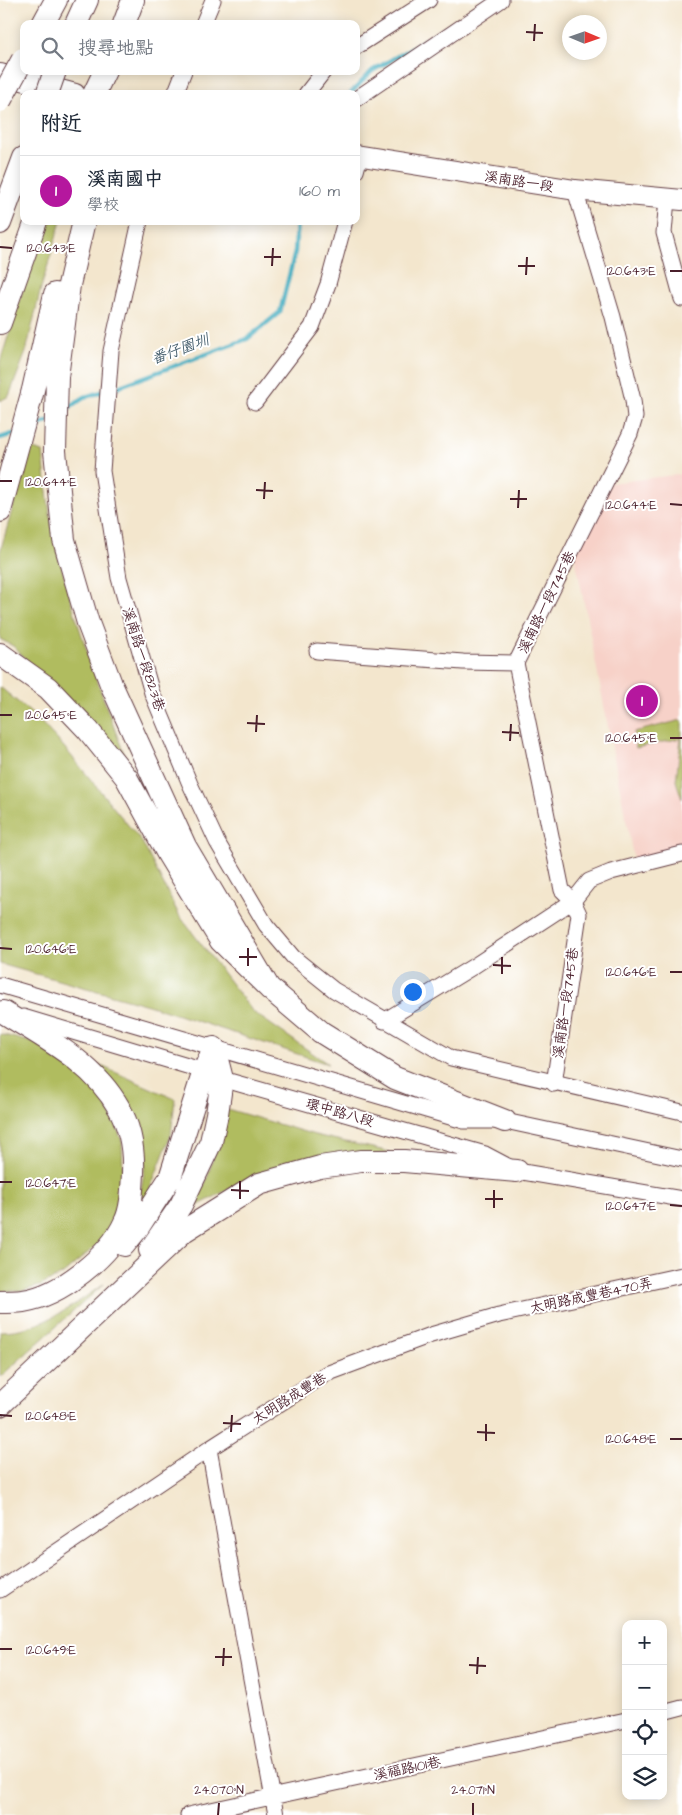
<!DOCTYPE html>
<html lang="zh-TW">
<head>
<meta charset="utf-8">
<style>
  :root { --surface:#fff; --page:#f2f2f3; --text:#1f2937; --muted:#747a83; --line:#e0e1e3; --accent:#b5179e }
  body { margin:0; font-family:"Architects Daughter","LXGW WenKai TC",sans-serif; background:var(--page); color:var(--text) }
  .controls { position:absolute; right:15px; bottom:15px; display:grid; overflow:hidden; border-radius:10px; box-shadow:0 2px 12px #0003 }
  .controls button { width:45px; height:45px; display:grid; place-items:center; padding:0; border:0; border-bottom:1px solid var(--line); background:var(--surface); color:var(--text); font:25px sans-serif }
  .compass { position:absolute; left:562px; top:15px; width:45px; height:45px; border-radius:50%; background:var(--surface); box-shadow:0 2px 12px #0003; rotate:92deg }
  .you { position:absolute; left:412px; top:991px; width:18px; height:18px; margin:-12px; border:4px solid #fff; border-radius:50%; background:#1a73e8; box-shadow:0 0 0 8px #1a73e833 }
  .badge { display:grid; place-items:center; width:32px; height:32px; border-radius:50%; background:var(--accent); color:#fff; font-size:16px; font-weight:700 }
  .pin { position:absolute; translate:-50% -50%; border:2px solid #fff; box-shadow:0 1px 5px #0006 }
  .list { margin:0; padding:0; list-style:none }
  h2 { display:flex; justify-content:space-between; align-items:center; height:65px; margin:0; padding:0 20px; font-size:21px }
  h2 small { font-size:16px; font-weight:400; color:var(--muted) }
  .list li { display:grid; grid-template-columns:32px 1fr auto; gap:15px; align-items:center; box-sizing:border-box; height:70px; padding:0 20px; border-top:1px solid var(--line) }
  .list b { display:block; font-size:19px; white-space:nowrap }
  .list p { margin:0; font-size:16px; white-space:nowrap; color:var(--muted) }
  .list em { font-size:16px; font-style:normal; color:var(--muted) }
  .icon { flex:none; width:28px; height:28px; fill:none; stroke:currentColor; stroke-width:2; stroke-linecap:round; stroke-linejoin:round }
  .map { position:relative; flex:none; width:682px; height:1815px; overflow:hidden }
  .search { position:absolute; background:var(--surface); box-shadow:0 2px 12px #0003; left:20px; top:20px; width:340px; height:55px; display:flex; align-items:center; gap:12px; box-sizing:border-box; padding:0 18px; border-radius:10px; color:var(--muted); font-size:19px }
  .panel { position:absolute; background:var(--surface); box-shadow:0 2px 12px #0003; left:20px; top:90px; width:340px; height:135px; border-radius:10px }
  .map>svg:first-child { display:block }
  .built { fill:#f7d1c8 }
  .green { fill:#b0bc5e; stroke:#7d6e44 }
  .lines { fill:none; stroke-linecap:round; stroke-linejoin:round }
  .stream { stroke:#3fabbe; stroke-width:4.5 }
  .minor-casing { stroke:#633d43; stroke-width:17 }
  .major-casing { stroke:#633d43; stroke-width:22 }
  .highway-casing { stroke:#633d43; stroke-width:24 }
  .minor { stroke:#fff; stroke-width:15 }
  .major { stroke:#fff; stroke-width:20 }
  .highway { stroke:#fff; stroke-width:22 }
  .highway-bridge-casing { stroke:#633d43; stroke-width:24; stroke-linecap:butt }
  .highway-bridge { stroke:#fff; stroke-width:22 }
  .ticks { fill:none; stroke:#4a1f2b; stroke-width:2 }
  .labels { text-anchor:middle; stroke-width:4; stroke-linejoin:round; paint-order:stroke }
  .street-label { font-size:14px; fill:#4a1f2b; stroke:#fff }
  .water-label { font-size:15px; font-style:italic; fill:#455e6d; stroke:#fff }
  .ticks-label { font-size:12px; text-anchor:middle; fill:#4a1f2b; stroke:#fff; stroke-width:4; stroke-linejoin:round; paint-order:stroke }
</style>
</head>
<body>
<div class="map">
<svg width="682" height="1815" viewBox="0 0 682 1815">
  <rect width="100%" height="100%" fill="#fff"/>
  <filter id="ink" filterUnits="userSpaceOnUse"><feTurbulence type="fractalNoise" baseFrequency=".02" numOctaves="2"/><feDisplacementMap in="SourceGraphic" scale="10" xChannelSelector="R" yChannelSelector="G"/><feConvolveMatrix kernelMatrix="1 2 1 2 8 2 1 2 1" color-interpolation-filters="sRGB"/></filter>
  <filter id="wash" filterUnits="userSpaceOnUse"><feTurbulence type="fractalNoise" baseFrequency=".0096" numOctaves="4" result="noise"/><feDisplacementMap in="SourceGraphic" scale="20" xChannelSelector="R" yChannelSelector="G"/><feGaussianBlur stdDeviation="1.12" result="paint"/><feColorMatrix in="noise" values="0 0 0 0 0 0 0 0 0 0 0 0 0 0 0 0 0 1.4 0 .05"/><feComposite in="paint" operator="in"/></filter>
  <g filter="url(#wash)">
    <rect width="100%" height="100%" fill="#f3e6cd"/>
    <path class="built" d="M 682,474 L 682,847 L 634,861 L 575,556 L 611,483 Z"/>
    <path class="green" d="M 50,221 L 61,221 L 41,288 L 26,352 L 9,396 L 0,401 L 0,362 L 32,261 Z
      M 30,448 L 43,452 C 46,480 48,509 54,536 C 72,614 99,689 128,764 L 13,646 L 0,639 L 0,552 Z
      M 0,687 L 37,718 L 64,747 L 142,842 L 179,915 L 253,1012 L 328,1064 L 148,1005 L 0,964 Z
      M 682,720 L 682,799 L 676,781 L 681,738 L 636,748 L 634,732 Z
      M 0,1034 L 42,1045 L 90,1079 L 116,1124 L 122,1142 L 124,1206 L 105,1238 L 63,1274 L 40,1286 L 22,1291 L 0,1291 Z
      M 99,1065 L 175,1099 L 171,1135 L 148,1194 L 130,1224 C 137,1204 144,1183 145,1161 C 146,1136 112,1088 99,1065 Z
      M 227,1109 L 315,1135 L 390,1152 L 239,1184 L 193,1208 L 207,1179 Z
      M 104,1284 L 0,1377 L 0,1331 C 41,1331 72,1306 104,1284 Z"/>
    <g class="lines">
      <path class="stream" d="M 350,94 L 372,71 L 458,21
        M 112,389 L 247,339 L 280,312 L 295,252 L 297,221
        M 63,411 L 85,397 L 105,391
        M 30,429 L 48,421
        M 0,438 L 13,434"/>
    </g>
  </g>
  <g filter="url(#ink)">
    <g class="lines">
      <defs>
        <path id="minor" d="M 203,24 L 213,0
          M 356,47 L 429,0
          M 175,94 L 184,71
          M 306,94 L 324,71
          M 356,99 L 501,0
          M 356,171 L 360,156
          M 667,199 L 664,233 L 682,299
          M 140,221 L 111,351 L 102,471 L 119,578 L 152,693 L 190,784 L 217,842 L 266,925 L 293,957 L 334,990 L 451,1058 L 682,1112
          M 255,402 L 312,327 L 328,284 L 345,221
          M 317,651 L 463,662 L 516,663
          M 0,985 L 464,1121 L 505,1121 L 682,1159
          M 23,1017 L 204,1071 L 222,1079 L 485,1154 L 517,1171 L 682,1199
          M 384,1021 L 474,966 L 573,901 L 589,881 L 611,872 L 682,854
          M 554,1084 L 579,914 L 573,901 L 562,890 L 516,663 L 630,434 L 635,417 L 633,400 L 613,317 L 575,190
          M 209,1449 L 276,1815
          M 0,1590 L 209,1449 L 326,1374 L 431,1335 L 499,1315 L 682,1275
          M 663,1712 L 682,1707
          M 188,1815 L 626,1720"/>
        <path id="major" d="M 0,74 L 75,94
          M 356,155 L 575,190 L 682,200"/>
        <path id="highway" d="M 43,24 L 56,0
          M 76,24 L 87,0
          M 124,24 L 133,0
          M 94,94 L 105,71
          M 84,221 L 69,285 L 57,377 L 55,451 L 64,540 L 88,623 L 111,684 L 185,846 L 269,988
          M 0,223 L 24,158
          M 0,323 L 36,221
          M 0,511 L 33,390 L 55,294
          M 0,654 L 48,688 L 88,730 L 126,777 L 168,854 L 221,941 L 269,988 L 321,1032 L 395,1078 L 505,1121
          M 124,1245 L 137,1229 L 170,1178 L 204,1071 L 214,1048
          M 150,1250 L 181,1205 L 211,1142 L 217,1114 L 222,1079 L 214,1048
          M 0,1302 C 7,1302 15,1302 23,1301 C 60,1296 110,1256 125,1222 C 132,1208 132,1189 133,1173 C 134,1150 131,1129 119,1108 C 93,1062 46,1039 3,1012
          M 0,1405 L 184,1231 L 259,1184 L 320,1167 L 361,1161 L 404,1161 L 517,1171"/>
      </defs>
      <use href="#minor" class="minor-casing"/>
      <use href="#major" class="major-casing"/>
      <use href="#highway" class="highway-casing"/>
      <use href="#minor" class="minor"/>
      <use href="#major" class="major"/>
      <use href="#highway" class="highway"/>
      <defs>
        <path id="highway-bridge" d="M 47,94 L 55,71
          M 0,101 L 23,59"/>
      </defs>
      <use href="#highway-bridge" class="highway-bridge-casing"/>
      <use href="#highway-bridge" class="highway-bridge"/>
    </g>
  </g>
  <path class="ticks" d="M 526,32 L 543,33M 534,41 L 535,24M 0,247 L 12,248M 264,257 L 281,257M 272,266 L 273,248M 518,266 L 535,266M 670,271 L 682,271M 526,275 L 527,257M 0,481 L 12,481M 256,490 L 273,491M 264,499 L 265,482M 510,499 L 527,499M 670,504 L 682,505M 518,508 L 519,490M 0,715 L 12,715M 247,723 L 265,724M 256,732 L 257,715M 502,732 L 519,733M 670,738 L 682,738M 510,741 L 511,724M 0,948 L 12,949M 239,957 L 257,957M 493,965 L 511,966M 248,966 L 248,948M 670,972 L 682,972M 502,974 L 502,957M 0,1182 L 12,1182M 231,1190 L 249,1191M 240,1199 L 240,1181M 485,1199 L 503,1199M 670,1205 L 682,1206M 494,1208 L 494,1190M 0,1415 L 12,1416M 223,1423 L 241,1424M 231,1432 L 232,1415M 477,1432 L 495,1433M 670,1439 L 682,1439M 486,1441 L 486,1424M 0,1649 L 12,1649M 215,1657 L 232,1657M 469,1665 L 486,1666M 223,1666 L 224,1648M 477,1674 L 478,1657M 218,1815 L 219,1803M 473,1815 L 473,1803"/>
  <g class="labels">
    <g class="street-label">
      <text transform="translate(519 181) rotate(9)" y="5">溪南路一段</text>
      <text transform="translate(546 602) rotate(-64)" y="5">溪南路一段745巷</text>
      <text transform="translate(144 659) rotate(72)" y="5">溪南路一段823巷</text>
      <text transform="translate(565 1003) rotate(-82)" y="5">溪南路一段745巷</text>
      <text transform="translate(340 1112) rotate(16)" y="5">環中路八段</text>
      <text transform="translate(591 1295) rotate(-12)" y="5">太明路成豐巷470弄</text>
      <text transform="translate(289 1398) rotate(-32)" y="5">太明路成豐巷</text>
      <text transform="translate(407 1768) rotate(-12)" y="5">溪福路101巷</text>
    </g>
    <g class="water-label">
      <text transform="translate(180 349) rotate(-20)" y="5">番仔園圳</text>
    </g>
  </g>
  <g class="ticks-label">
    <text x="51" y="252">120.643°E</text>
    <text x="631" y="275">120.643°E</text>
    <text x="51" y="486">120.644°E</text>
    <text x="631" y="509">120.644°E</text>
    <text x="51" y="719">120.645°E</text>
    <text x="631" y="742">120.645°E</text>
    <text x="51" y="953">120.646°E</text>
    <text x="631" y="976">120.646°E</text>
    <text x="51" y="1187">120.647°E</text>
    <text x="631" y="1210">120.647°E</text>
    <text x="51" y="1420">120.648°E</text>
    <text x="631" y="1443">120.648°E</text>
    <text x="51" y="1654">120.649°E</text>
    <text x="219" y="1794">24.070°N</text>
    <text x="473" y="1794">24.071°N</text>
  </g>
</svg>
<div class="controls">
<button>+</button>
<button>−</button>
<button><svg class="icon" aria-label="locate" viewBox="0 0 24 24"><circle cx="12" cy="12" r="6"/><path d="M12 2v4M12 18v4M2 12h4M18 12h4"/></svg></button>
<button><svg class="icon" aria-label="layers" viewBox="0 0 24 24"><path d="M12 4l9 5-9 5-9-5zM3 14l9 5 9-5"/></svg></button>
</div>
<svg class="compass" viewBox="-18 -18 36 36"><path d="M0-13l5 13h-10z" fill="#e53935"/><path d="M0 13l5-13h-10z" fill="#747a83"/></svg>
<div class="you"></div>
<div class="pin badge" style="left:642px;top:701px">1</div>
<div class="search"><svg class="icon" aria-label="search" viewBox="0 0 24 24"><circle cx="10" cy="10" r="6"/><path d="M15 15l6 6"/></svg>搜尋地點</div>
<section class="panel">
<h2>附近<small></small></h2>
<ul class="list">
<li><span class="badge">1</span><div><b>溪南國中</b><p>學校</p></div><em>160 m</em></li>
</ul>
</section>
</div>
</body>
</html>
